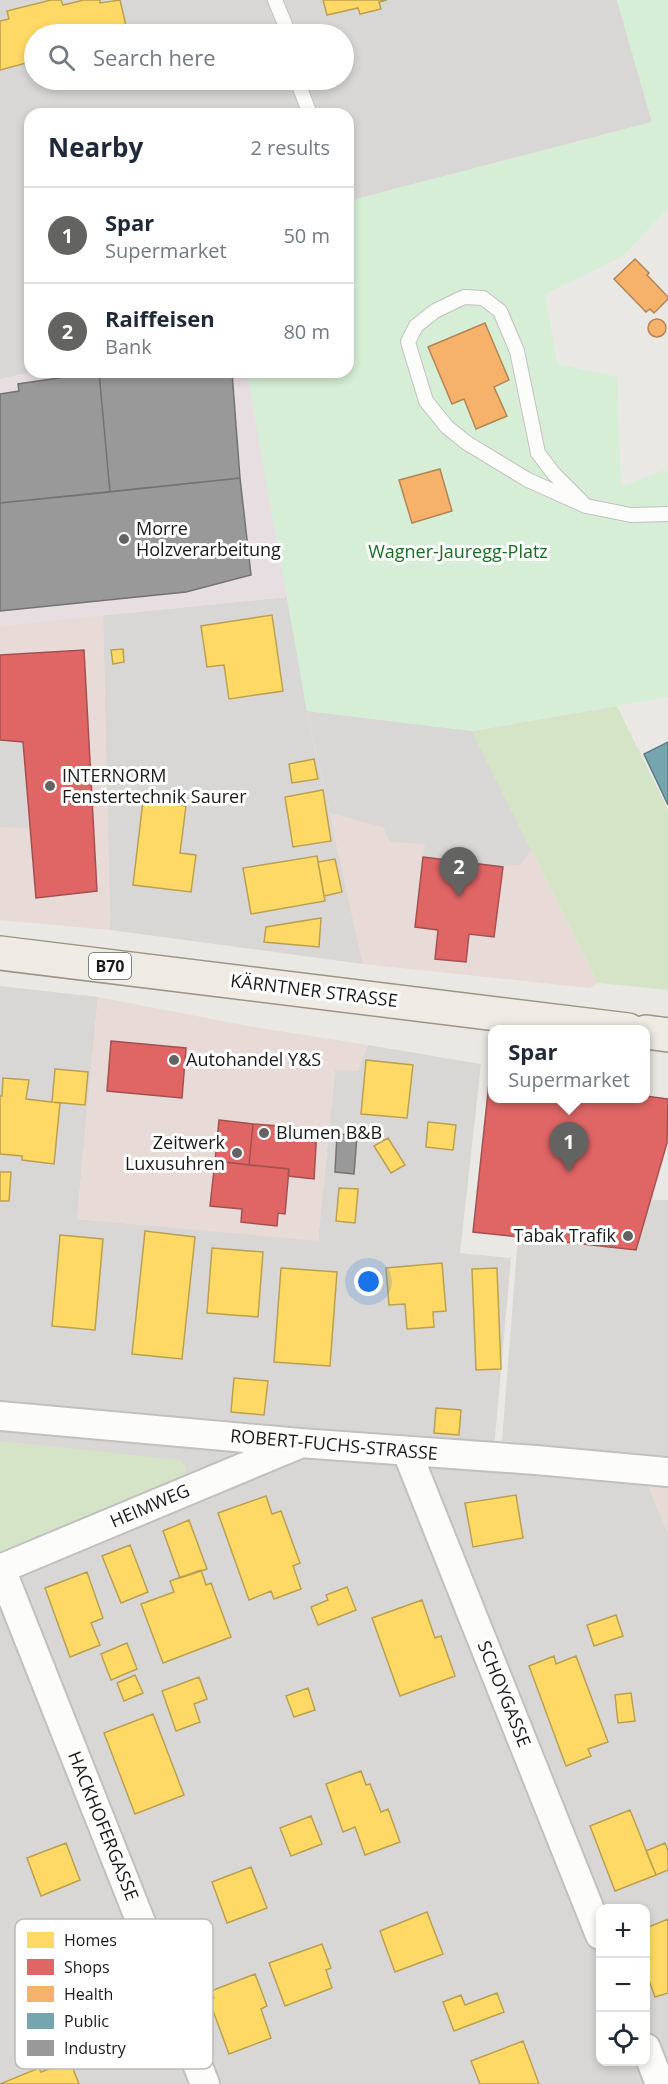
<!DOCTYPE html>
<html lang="en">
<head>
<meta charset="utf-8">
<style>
  :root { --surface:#fff; --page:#f2f2f3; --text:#1f2937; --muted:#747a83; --line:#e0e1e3; --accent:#636361 }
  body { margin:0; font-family:"Open Sans",sans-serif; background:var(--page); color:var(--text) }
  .controls { position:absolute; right:18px; bottom:18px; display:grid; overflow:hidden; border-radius:12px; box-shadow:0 3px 9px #0003 }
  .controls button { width:54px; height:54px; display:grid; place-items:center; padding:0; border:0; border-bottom:2px solid var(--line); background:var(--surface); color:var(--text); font:30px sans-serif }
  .you { position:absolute; left:369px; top:1282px; width:21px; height:21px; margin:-15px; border:4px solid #fff; border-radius:50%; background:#1a73e8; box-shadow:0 0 0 9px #1a73e833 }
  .badge { display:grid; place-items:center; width:39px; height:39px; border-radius:50%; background:var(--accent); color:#fff; font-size:20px; font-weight:700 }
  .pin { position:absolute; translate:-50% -50px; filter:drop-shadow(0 2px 3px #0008) }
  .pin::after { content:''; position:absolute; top:32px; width:21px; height:18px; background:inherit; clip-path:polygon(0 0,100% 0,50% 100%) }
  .popup { position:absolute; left:488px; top:1025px; width:162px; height:78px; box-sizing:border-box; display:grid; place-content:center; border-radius:12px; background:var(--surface); filter:drop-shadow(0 2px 4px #0005); font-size:20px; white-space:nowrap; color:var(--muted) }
  .popup b { font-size:22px; color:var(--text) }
  .popup::after { content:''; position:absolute; left:50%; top:100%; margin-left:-12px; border:12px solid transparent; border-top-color:var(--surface) }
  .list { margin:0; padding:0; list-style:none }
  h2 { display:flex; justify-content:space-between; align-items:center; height:78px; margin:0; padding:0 24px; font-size:26px }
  h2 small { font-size:20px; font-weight:400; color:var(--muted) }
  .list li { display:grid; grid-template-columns:39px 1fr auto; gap:18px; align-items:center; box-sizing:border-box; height:96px; padding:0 24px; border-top:2px solid var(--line) }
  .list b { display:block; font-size:22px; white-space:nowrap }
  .list p { margin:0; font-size:20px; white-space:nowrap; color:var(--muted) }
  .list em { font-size:20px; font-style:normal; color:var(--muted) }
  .icon { flex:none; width:33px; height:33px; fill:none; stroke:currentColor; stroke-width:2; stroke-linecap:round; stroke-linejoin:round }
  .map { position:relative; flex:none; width:668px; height:2084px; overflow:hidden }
  .search { position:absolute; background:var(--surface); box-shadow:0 3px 9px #0003; left:24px; top:24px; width:330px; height:66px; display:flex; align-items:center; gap:15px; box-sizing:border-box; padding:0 21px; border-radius:33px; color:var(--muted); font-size:22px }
  .panel { position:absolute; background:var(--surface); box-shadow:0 3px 9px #0003; left:24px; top:108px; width:330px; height:270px; border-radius:18px }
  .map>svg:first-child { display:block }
  .residential { fill:#d9d7d5; fill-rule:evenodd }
  .commercial { fill:#e7dad7 }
  .industrial { fill:#e7dee2 }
  .religious { fill:#d8d7d5 }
  .grass { fill:#d5e4c6 }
  .park { fill:#d5eed5 }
  .homes { fill:#ffd966; stroke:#bba050; stroke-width:1.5 }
  .shops { fill:#e06666; stroke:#a55050; stroke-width:1.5 }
  .health { fill:#f6b26b; stroke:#b48553; stroke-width:1.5 }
  .public { fill:#76a5af; stroke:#5b7c83; stroke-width:1.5 }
  .industry { fill:#999; stroke:#737373; stroke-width:1.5 }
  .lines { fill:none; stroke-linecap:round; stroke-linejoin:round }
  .lane-casing { stroke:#c1c0be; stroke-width:16 }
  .street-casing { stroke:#c1c0be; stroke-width:32 }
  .primary-casing { stroke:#9c9584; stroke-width:36 }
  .lane { stroke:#fcfcfb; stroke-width:14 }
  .street { stroke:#fcfcfb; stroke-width:28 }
  .primary { stroke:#eeebe4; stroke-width:33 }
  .poi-dot { fill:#636361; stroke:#fff; stroke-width:2 }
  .labels { text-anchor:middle; stroke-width:6; stroke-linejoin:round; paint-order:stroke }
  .shield { fill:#fff; stroke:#5f5f5f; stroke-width:1.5 }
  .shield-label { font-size:16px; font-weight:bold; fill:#1b1b1b }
  .poi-label { font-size:18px; fill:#1b1b1b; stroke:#fff; text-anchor:start }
  .park-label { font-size:18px; fill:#186b22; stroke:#fff }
  .street-label { font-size:18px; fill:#1b1b1b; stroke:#fff }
  .key { fill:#fff; stroke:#bbb; stroke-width:1.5 }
  .key-label { font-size:16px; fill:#1b1b1b }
</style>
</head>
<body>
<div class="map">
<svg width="668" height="2084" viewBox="0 0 668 2084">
  <rect width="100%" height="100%" fill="#eae8e4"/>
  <path class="residential" d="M 0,0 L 617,0 L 652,122 L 348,201 L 348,114 L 30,114 L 30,372 L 34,372 L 0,379 ZM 34,34 L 344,34 L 344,80 L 34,80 Z
    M 287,597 L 307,711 L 363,964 L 110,930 L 103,615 Z
    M 0,986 L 98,997 L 77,1219 L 318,1240 L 335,1069 L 360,1062 L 368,1045 L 481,1064 L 460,1253 L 511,1258 L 492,1471 L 648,1485 L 668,1533 L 668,2084 L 0,2084 ZM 600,1908 L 646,1908 L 646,2062 L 600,2062 Z"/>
  <path class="commercial" d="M 103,615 L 110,930 L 0,920 L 0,626 Z
    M 307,711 L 472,731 L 598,983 L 590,988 L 363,964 Z
    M 98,997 L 248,1026 L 368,1045 L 358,1071 L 335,1070 L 318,1241 L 77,1219 Z
    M 648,1485 L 668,1487 L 668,1533 Z"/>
  <path class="industrial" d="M 34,372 L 247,372 L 287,597 L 0,626 L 0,379 Z"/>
  <path class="religious" d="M 237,0 L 304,0 L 321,34 L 253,34 Z
    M 501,0 L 609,0 L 616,30 L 346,97 L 349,105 L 619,38 L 639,115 L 348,189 L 348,114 L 283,114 L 282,112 L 274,114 L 30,114 L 30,177 L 0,184 L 0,101 L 84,80 L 344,80 L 344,43 Z
    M 30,188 L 30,269 L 0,277 L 0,195 Z
    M 307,711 L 472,731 L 531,850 L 520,865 L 498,866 L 423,857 L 425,844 L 390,842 L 383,827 L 330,813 Z
    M 0,740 L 22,743 L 28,828 L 0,827 Z
    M 650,1200 L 668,1200 L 668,1459 L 502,1441 L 518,1237 L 635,1250 Z"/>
  <path class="grass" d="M 617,706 L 668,810 L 668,990 L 598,983 L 472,731 Z
    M 0,1441 L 180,1460 L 186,1467 L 186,1476 L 0,1558 Z"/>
  <path class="park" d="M 617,0 L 668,0 L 668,208 L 623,256 L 545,294 L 557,364 L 617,377 L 621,486 L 668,469 L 668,697 L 472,731 L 307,711 L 247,372 L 348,372 L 348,201 L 652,122 Z"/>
  <path class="homes" d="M 51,0 L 61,0 L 63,5 L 84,0 L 100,0 L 100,3 L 120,0 L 128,34 L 34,34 L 34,61 L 0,70 L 0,21 L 9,19 L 7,11 Z
    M 323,0 L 387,0 L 379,2 L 381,9 L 360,14 L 358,8 L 327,15 Z
    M 272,615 L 283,691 L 229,699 L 224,665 L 207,667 L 201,626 Z
    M 123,649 L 124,662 L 113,664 L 111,650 Z
    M 314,759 L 318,779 L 292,783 L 289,764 Z
    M 323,790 L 331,841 L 293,847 L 285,797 Z
    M 143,801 L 186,806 L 180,853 L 196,855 L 191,892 L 133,885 Z
    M 317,856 L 325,901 L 251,914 L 243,868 Z
    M 335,859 L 342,892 L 324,896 L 318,862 Z
    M 321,918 L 319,947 L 264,942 L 266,927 Z
    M 366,1060 L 413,1065 L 407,1118 L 361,1114 Z
    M 55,1069 L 88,1072 L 85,1105 L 52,1102 Z
    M 3,1078 L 29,1080 L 26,1099 L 60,1103 L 54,1164 L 22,1160 L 22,1156 L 0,1154 L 0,1096 L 2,1096 Z
    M 428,1122 L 456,1125 L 453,1150 L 426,1147 Z
    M 388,1138 L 405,1165 L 391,1173 L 374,1146 Z
    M 0,1172 L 11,1172 L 9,1201 L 0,1201 Z
    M 339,1188 L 358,1189 L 355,1223 L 336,1221 Z
    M 145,1231 L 195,1237 L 182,1359 L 132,1354 Z
    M 60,1235 L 103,1239 L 95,1330 L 52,1326 Z
    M 212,1248 L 263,1252 L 258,1317 L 207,1313 Z
    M 442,1263 L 446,1311 L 433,1312 L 434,1327 L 407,1329 L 405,1304 L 389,1305 L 386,1268 Z
    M 281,1268 L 337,1272 L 330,1366 L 274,1362 Z
    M 497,1268 L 501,1369 L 476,1370 L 472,1269 Z
    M 234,1378 L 268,1381 L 264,1415 L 231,1412 Z
    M 436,1408 L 461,1410 L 459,1435 L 434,1433 Z
    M 516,1495 L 523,1538 L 473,1547 L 465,1503 Z
    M 266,1496 L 272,1514 L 281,1511 L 300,1563 L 293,1566 L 301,1589 L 274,1599 L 271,1591 L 249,1600 L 218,1513 Z
    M 189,1520 L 207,1569 L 180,1578 L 163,1531 Z
    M 130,1545 L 148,1592 L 121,1603 L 102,1556 Z
    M 201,1570 L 206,1585 L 211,1583 L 231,1637 L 163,1663 L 141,1604 L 174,1592 L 170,1581 Z
    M 87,1572 L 103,1618 L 91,1623 L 100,1645 L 70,1657 L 45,1588 Z
    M 347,1587 L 356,1610 L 318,1625 L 311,1607 L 328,1600 L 326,1595 Z
    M 422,1600 L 435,1638 L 441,1636 L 455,1676 L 400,1696 L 372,1618 Z
    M 616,1615 L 623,1636 L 594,1646 L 587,1625 Z
    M 127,1643 L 137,1669 L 111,1680 L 101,1654 Z
    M 554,1656 L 556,1664 L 576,1656 L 608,1742 L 588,1749 L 591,1756 L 566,1766 L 529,1666 Z
    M 135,1675 L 143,1693 L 124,1701 L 117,1683 Z
    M 199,1677 L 207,1699 L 194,1704 L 200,1722 L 176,1731 L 162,1691 Z
    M 308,1688 L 315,1710 L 294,1717 L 286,1696 Z
    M 631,1693 L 635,1721 L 618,1723 L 615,1695 Z
    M 153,1714 L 184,1795 L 135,1814 L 104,1733 Z
    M 361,1771 L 366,1785 L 370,1784 L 381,1812 L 388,1809 L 400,1842 L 365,1855 L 355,1827 L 343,1832 L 326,1784 Z
    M 630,1810 L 656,1875 L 615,1891 L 590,1826 Z
    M 311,1816 L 322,1844 L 291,1856 L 280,1828 Z
    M 66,1843 L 80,1880 L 41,1896 L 27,1858 Z
    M 665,1843 L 668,1851 L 668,1870 L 656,1875 L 646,1851 Z
    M 251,1867 L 267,1908 L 227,1923 L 212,1882 Z
    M 427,1912 L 443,1954 L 395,1972 L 380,1931 Z
    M 668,1919 L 668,1993 L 655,1997 L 646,1972 L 646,1928 Z
    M 322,1944 L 331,1968 L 326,1970 L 332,1988 L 285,2006 L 269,1963 Z
    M 255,1974 L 267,2006 L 261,2009 L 271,2038 L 229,2054 L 209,2000 L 214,1998 L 211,1991 Z
    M 497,1993 L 504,2012 L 454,2031 L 443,2002 L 461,1995 L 465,2005 Z
    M 523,2041 L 539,2084 L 480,2084 L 471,2061 Z
    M 70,2061 L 79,2084 L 0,2084 L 39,2068 L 41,2072 Z"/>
  <path class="shops" d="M 84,650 L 97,891 L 36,898 L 23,742 L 0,740 L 0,655 Z
    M 423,857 L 503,867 L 494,937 L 469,934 L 466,962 L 435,959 L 438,930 L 415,927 Z
    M 111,1041 L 186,1048 L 182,1098 L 107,1091 Z
    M 490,1074 L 492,1074 L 492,1098 L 646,1098 L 646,1096 L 668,1099 L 667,1143 L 636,1250 L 473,1232 Z
    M 219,1120 L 253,1124 L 249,1165 L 215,1161 Z
    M 253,1124 L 317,1129 L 314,1179 L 288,1176 L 289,1169 L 249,1165 Z
    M 215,1161 L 289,1169 L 285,1214 L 278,1213 L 277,1226 L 241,1222 L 242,1209 L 210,1206 Z"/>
  <path class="health" d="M 635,259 L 649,273 L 647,275 L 668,297 L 668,299 L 654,313 L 650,309 L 646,312 L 614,279 Z
    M648 328a9 9 0 1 1 18 0a9 9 0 1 1-18 0Z
    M 485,323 L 509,380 L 494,387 L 507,416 L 476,429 L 464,399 L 452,404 L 428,347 Z
    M 440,469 L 452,511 L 412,523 L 399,480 Z"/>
  <path class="public" d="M 668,742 L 668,805 L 644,754 Z"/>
  <path class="industry" d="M 99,372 L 110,492 L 0,503 L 0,394 L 19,391 L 18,384 Z
    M 99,372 L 232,372 L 240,478 L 110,492 Z
    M 240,478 L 251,575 L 186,592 L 0,611 L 0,503 Z
    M 337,1134 L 357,1135 L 354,1174 L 335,1172 Z"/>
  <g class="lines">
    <defs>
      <path id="lane" d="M 275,0 L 289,34
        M 297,80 L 310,114
        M 586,506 L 554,474 L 538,453 L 517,351 L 500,311 L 483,298 L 464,297 L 435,311 L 416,326 L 408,342 L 426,401 L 447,427 L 467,443 L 528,480 L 586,506 L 631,515 L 668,514"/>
      <path id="street" d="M 0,1416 L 300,1443 L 536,1460 L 668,1472
        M 407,1452 L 600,1935
        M 0,1569 L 297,1445
        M 1,1569 L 205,2084
        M 646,2048 L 660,2084"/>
      <path id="primary" d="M 0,953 L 628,1030
        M 646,1032 L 668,1035"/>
    </defs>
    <use href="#lane" class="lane-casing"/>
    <use href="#street" class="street-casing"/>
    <use href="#primary" class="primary-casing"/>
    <use href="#lane" class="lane"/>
    <use href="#street" class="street"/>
    <use href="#primary" class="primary"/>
  </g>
  <g class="poi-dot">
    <circle cx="124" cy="539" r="6"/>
    <circle cx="50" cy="786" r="6"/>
    <circle cx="174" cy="1060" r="6"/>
    <circle cx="264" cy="1133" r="6"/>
    <circle cx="237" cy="1153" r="6"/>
    <circle cx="628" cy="1236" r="6"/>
  </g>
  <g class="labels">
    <rect class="shield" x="89" y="953" width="42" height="26" rx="4.5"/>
    <g class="shield-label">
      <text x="110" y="972">B70</text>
    </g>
    <g class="poi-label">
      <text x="136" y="535">Morre<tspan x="136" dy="21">Holzverarbeitung</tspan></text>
      <text x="62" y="782">INTERNORM<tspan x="62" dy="21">Fenstertechnik Saurer</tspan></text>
      <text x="186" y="1066">Autohandel Y&amp;S</text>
      <text x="276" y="1139">Blumen B&amp;B</text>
      <text x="225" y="1149" text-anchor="end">Zeitwerk<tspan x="225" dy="21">Luxusuhren</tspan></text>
      <text x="616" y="1242" text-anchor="end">Tabak Trafik</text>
    </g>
    <g class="park-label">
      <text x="458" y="558">Wagner-Jauregg-Platz</text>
    </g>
    <g class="street-label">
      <text transform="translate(314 991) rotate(7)" y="6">KÄRNTNER STRASSE</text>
      <text transform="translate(334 1445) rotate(5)" y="6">ROBERT-FUCHS-STRASSE</text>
      <text transform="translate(150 1506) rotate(-23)" y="6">HEIMWEG</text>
      <text transform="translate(504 1694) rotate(68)" y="6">SCHOYGASSE</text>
      <text transform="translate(103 1826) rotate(68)" y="6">HACKHOFERGASSE</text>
    </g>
  </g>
  <rect x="15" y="1919" width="198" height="150" rx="9" class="key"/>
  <rect x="27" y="1932" width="27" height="16" fill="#ffd966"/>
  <rect x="27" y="1959" width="27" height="16" fill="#e06666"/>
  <rect x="27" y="1986" width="27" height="16" fill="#f6b26b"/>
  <rect x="27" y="2013" width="27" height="16" fill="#76a5af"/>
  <rect x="27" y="2040" width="27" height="16" fill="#999"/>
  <g class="key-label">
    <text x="64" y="1946">Homes</text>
    <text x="64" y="1973">Shops</text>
    <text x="64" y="2000">Health</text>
    <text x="64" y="2027">Public</text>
    <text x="64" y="2054">Industry</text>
  </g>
</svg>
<div class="controls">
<button>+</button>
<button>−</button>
<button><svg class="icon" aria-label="locate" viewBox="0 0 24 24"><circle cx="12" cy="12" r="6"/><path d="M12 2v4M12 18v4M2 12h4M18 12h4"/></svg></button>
</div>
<div class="you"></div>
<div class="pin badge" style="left:569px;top:1172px">1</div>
<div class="popup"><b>Spar</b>Supermarket</div>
<div class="pin badge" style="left:459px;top:897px">2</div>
<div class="search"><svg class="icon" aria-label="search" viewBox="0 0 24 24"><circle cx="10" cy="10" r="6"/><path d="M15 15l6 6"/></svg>Search here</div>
<section class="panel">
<h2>Nearby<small>2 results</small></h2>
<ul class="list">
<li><span class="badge">1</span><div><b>Spar</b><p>Supermarket</p></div><em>50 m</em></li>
<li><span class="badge">2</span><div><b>Raiffeisen</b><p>Bank</p></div><em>80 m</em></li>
</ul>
</section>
</div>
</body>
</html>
